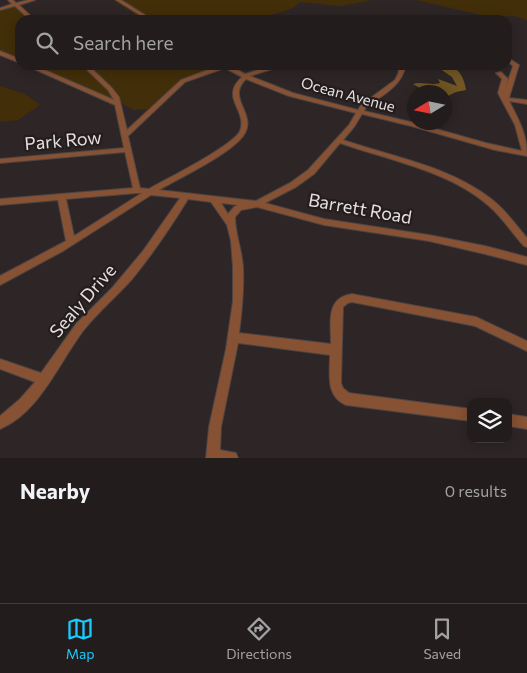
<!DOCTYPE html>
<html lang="en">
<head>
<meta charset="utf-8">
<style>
  :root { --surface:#221c1c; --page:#2a2525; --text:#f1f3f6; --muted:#a2a1a3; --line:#3f3a3b; --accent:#1acafc }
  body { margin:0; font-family:Commissioner,sans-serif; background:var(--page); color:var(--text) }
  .controls { position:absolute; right:15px; bottom:15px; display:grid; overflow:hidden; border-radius:10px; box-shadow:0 2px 12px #0003 }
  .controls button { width:45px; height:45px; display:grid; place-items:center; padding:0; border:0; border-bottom:1px solid var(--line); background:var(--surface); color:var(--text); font:25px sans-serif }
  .compass { position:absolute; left:407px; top:85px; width:45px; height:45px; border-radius:50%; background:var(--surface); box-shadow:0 2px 12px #0003; rotate:260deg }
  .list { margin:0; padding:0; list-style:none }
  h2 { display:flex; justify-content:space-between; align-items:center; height:65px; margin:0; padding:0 20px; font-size:21px }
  h2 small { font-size:16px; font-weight:400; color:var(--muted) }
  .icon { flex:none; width:28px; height:28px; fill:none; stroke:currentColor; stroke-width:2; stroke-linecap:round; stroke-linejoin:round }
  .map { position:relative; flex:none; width:527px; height:458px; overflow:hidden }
  .search { position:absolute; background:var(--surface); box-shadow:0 2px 12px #0003; left:15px; right:15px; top:15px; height:55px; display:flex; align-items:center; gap:12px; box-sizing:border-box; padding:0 18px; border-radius:15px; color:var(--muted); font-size:19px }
  .sheet { height:145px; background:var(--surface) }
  nav { display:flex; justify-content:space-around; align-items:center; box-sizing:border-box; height:70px; border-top:1px solid var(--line); background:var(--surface); font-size:14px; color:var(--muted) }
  nav a { display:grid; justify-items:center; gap:2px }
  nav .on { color:var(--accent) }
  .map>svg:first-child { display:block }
  .green { fill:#422f09 }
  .forest { fill:#725724 }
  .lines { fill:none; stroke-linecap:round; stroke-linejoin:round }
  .minor-casing { stroke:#4b4444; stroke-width:2 }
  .minor { fill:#875133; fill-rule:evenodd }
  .labels { text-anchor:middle; stroke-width:4.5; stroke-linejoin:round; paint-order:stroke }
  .far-street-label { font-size:15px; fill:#e5e0e0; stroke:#241d1d }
  .street-label { font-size:18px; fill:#e5e0e0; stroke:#241d1d }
</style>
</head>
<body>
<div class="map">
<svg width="527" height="458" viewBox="0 0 527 458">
  <rect width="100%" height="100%" fill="#2e2626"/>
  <path class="green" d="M 113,0 L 372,0 L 341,6 L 300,2 C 288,15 264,14 248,20 L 114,20 L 135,14 Z
    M 416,0 L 527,0 L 527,20 L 514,16 L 490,17 Z
    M 15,5 L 32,20 L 20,20 L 20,60 L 0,52 L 0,9 Z
    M 32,65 L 223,65 L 182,79 L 148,109 L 134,110 L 115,100 Z
    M 0,86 L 25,94 L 40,105 L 18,120 L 0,122 Z"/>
  <path class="forest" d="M 451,65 C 461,72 464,78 466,90 L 456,92 L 446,97 L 446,104 L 444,92 L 427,92 L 413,84 C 422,81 431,86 440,83 L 438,79 L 457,86 L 452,77 L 439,68 L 451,68 Z"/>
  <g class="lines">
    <defs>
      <path id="minor" d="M 8,0 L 13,0 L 16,3 L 28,0 L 35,0 L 19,5 L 35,20 L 30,20 L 15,6 L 0,10 L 0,8 L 12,4 Z
        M 116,0 L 121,0 L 153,20 L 148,20 Z
        M 0,51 L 20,59 L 20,63 L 0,55 Z
        M 507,57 L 519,65 L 509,98 L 527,100 L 527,104 L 509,101 C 519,120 527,134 527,156 L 495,150 L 411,126 L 362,114 L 354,127 L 343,140 C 393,157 448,166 490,198 C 505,209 515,224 527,238 L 527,247 L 524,246 C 512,233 502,217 489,206 C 450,171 388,160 340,143 L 314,174 L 296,187 L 265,203 L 324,219 L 429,235 L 485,246 L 527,257 L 527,265 L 485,254 L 429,241 L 324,225 L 257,207 L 241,210 L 235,217 C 235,233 242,250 243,267 C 244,289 242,311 239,333 L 331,344 C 331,323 325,298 352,294 L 476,317 L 527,341 L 527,351 L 475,326 L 352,302 L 348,303 L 343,307 L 341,383 L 343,388 L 349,393 L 471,409 L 471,421 L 346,405 C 325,396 330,373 330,355 L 238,343 L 221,427 L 220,450 L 236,453 L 238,458 L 206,458 L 209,427 L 226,349 L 233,301 L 233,267 L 231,241 L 227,225 L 211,202 L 188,199 C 171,227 153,253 133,278 C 117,296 98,312 83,331 C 59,363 39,413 0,429 L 0,416 L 20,399 L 35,382 L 0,369 L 0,359 L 41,373 L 76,324 L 112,288 L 143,251 L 180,198 L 151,195 L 63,251 L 0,285 L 0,276 L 66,241 L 58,200 L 0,205 L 0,199 L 133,188 L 125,152 L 0,163 L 0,159 L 124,148 L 115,105 L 25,65 L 33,65 L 114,100 L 108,90 L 82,65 L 88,65 L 112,88 L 119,97 L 127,130 L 181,80 L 221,65 L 228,65 L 245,74 L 268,67 L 285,65 L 250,76 L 293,93 L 358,110 L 361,105 L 395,80 L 398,74 L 400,65 L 406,65 C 401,87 383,95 366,107 L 364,111 L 415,123 L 486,143 L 522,151 L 515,125 L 498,93 L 502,79 L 496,73 L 501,72 L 508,79 L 505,90 L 513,66 L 507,61 ZM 225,68 L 242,77 C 219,98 248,110 240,131 C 233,146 166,179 149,189 L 140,188 L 128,136 L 185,82 ZM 246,79 L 289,96 L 356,113 L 349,125 L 308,170 L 290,183 L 256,201 L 159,190 C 179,178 235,152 245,133 C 256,113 226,98 246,79 ZM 137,193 L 142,193 L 74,236 L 66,199 ZM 221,203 L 238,205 L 235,206 L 228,214 Z
        M 508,414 L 527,417 L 527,429 L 508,426 Z"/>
    </defs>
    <use href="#minor" class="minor-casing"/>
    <use href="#minor" class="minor"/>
  </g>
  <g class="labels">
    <g class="far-street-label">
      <text transform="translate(348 95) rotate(15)" y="5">Ocean Avenue</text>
    </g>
    <g class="street-label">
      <text transform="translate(63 141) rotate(-5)" y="6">Park Row</text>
      <text transform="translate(360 209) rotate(10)" y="6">Barrett Road</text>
      <text transform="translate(83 301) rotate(-49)" y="6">Sealy Drive</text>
    </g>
  </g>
</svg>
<div class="controls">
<button><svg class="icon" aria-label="layers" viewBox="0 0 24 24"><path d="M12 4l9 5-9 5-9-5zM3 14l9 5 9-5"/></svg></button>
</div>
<svg class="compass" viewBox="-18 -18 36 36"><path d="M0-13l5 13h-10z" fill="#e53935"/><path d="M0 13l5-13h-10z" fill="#a2a1a3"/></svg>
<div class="search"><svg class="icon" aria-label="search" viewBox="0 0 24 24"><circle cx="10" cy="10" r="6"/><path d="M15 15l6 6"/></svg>Search here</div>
</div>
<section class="sheet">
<h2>Nearby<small>0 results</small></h2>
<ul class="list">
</ul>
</section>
<nav>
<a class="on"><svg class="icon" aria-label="map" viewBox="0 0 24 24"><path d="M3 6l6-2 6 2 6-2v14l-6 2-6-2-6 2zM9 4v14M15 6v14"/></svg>Map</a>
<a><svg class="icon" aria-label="directions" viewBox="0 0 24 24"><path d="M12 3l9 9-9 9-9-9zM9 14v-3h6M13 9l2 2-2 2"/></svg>Directions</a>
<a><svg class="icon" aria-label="saved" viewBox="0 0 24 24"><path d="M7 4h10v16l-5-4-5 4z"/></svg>Saved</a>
</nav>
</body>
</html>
